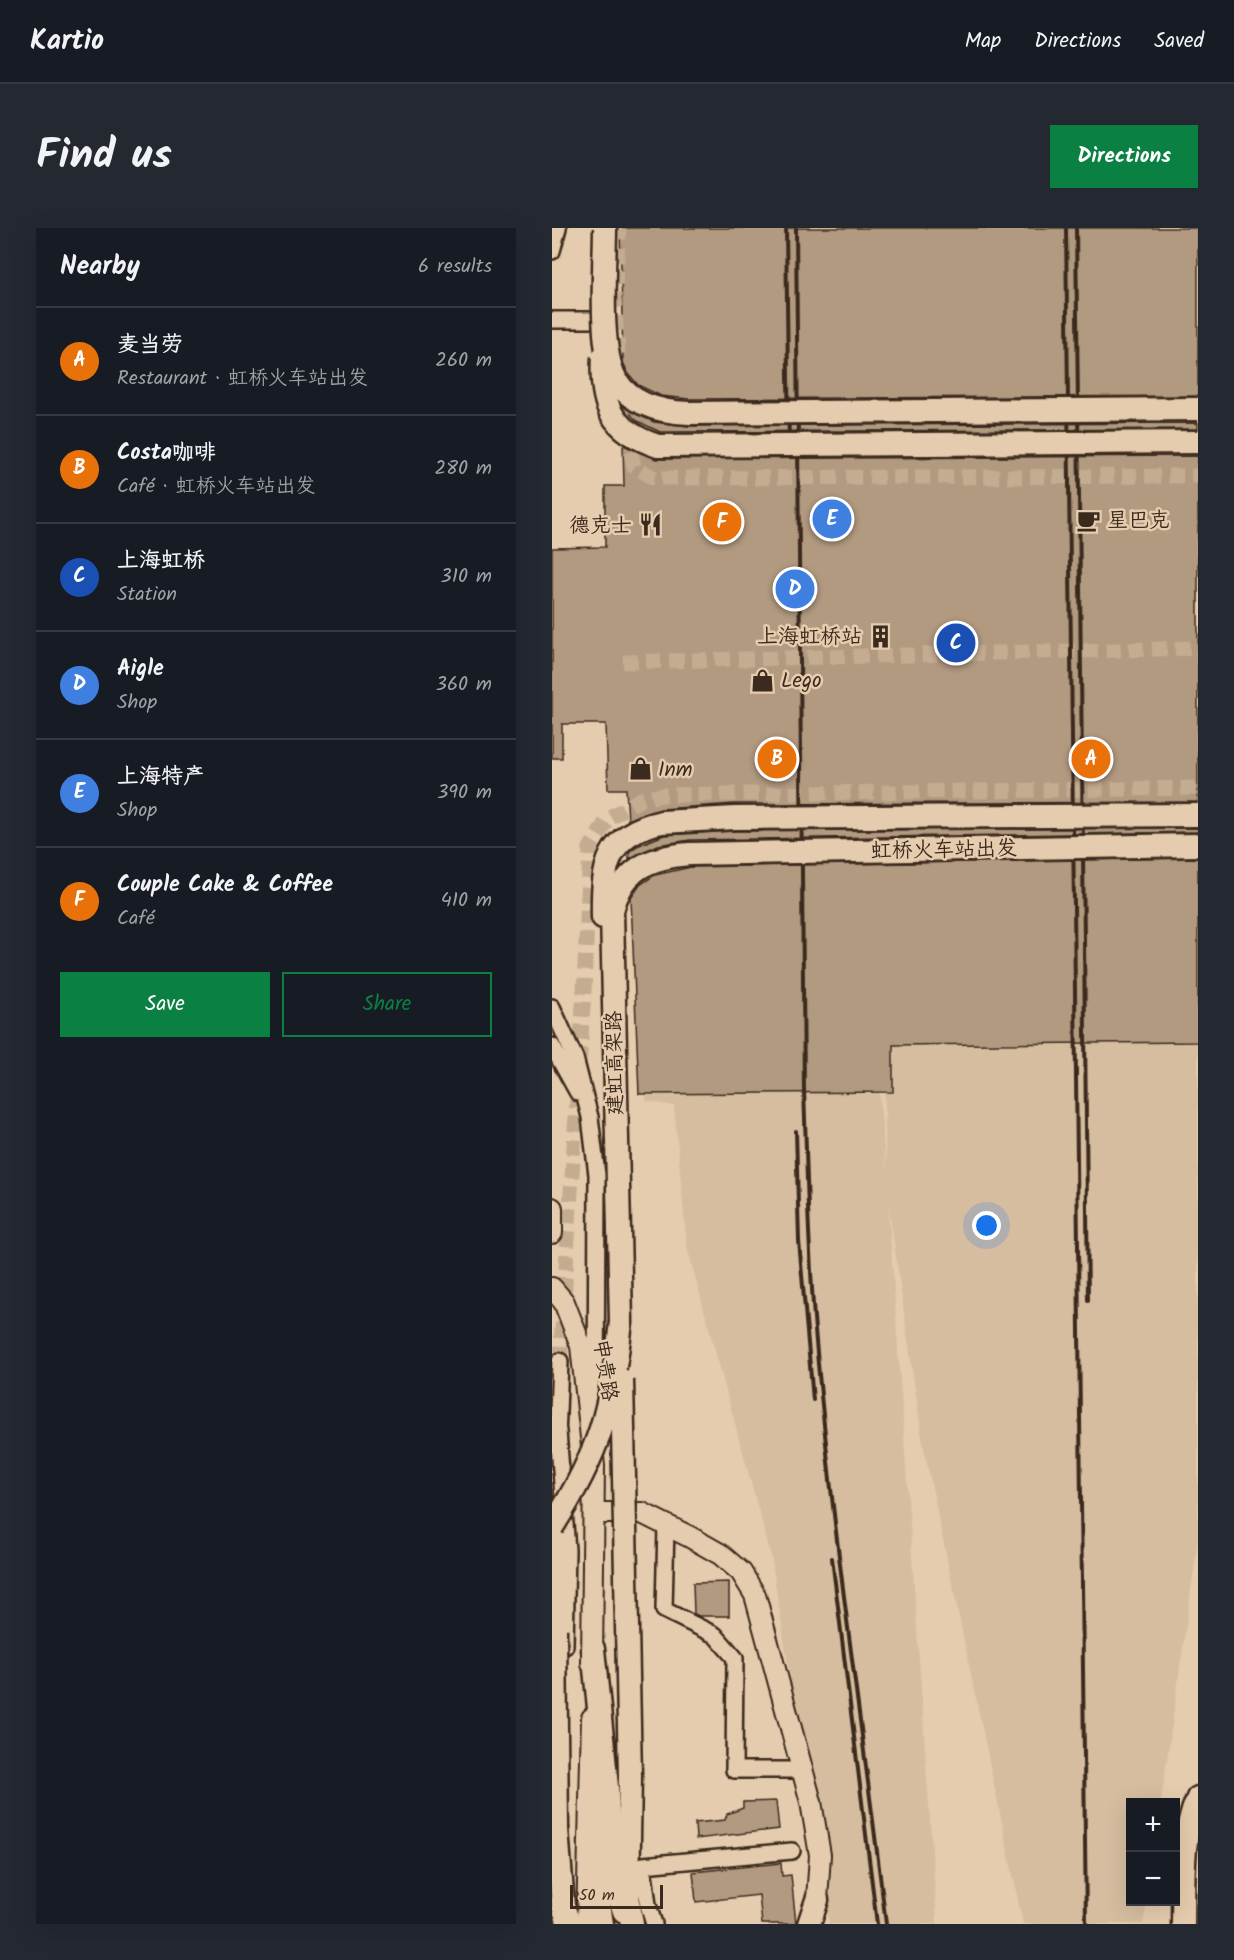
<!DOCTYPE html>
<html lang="en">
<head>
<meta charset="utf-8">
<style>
  :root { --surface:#171b24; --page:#242831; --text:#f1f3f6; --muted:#9ea1a6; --line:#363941; --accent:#0b8043 }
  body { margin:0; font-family:Kalam,"LXGW WenKai TC",sans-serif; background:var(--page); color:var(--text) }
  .controls { position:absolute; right:18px; bottom:18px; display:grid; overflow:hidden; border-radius:0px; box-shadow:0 6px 24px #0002 }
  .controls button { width:54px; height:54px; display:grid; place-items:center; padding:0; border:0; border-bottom:2px solid var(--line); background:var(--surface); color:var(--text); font:30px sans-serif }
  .scale { position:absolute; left:18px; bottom:15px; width:93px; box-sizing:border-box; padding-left:6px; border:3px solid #3b2a1e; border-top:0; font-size:16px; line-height:21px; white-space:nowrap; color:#3b2a1e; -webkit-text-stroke:4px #e6ccae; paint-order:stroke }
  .you { position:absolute; left:435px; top:998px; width:21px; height:21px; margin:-15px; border:4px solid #fff; border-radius:50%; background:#1a73e8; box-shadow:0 0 0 9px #1a73e833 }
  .badge { display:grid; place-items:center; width:39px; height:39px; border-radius:50%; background:var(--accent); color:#fff; font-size:20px; font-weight:700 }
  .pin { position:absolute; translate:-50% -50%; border:3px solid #fff; box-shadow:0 2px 6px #0006 }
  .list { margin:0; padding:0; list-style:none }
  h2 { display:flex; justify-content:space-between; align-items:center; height:78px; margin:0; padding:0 24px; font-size:26px }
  h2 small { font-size:20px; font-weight:400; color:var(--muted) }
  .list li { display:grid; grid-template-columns:39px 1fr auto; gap:18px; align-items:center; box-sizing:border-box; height:108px; padding:0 24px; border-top:2px solid var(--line) }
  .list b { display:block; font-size:22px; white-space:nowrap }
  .list p { margin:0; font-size:20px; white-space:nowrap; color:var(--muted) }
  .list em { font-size:20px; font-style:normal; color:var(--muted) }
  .actions { display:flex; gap:12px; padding:18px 24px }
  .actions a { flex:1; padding:14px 0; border:2px solid var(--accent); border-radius:0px; text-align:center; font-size:21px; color:var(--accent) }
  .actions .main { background:var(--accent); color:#fff }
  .map { position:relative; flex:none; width:646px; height:1696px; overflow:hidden; border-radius:0px }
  header { display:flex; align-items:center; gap:36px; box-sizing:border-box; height:84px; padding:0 30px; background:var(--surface); border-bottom:2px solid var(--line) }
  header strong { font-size:28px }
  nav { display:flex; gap:33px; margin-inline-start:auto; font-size:21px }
  .intro { display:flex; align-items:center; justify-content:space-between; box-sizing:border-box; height:144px; padding:0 36px }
  h1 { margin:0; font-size:42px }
  .button { padding:15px 27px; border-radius:0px; background:var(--accent); color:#fff; font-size:21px; font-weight:700 }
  main { display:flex; gap:36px; padding:0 36px }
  aside { flex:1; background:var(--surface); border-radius:0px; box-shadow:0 6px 24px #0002 }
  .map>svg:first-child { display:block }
  .built { fill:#d6bda0 }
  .building { fill:#b29a81; stroke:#3b2a1e; stroke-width:1.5 }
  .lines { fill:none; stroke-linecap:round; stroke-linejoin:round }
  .minor-tunnel { stroke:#c4ac91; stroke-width:15; stroke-dasharray:15 8; stroke-linecap:butt }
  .minor-casing { stroke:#3b2a1e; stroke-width:20 }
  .major-casing { stroke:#3b2a1e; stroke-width:24 }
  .highway-casing { stroke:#3b2a1e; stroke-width:27 }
  .minor { stroke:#e6ccae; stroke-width:15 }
  .major { stroke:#e6ccae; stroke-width:20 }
  .highway { stroke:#e6ccae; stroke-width:22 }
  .rail { stroke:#3b2a1e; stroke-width:4 }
  .highway-bridge-casing { stroke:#3b2a1e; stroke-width:27; stroke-linecap:butt }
  .highway-bridge { stroke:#e6ccae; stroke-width:22 }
  .labels { text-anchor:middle; stroke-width:5; stroke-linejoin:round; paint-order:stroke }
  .poi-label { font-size:21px; fill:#3b2a1e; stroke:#e6ccae; text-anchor:start }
  .street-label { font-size:21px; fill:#3b2a1e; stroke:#e6ccae }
</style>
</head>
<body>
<header>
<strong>Kartio</strong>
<nav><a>Map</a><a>Directions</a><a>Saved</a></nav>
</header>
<div class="intro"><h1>Find us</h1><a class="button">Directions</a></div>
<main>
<aside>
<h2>Nearby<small>6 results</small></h2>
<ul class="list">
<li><span class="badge" style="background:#e8710a">A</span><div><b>麦当劳</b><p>Restaurant · 虹桥火车站出发</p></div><em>260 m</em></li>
<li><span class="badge" style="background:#e8710a">B</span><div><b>Costa咖啡</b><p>Café · 虹桥火车站出发</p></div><em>280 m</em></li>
<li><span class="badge" style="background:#1a4fb4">C</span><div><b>上海虹桥</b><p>Station</p></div><em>310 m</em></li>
<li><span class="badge" style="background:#3f7fe0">D</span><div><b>Aigle</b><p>Shop</p></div><em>360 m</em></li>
<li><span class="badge" style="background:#3f7fe0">E</span><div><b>上海特产</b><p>Shop</p></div><em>390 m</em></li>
<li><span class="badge" style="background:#e8710a">F</span><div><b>Couple Cake &amp; Coffee</b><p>Café</p></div><em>410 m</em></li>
</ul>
<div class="actions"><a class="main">Save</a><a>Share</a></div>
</aside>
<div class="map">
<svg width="646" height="1696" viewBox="0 0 646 1696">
  <rect width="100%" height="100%" fill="#e6ccae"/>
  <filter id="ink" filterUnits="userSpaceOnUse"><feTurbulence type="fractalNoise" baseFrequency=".0167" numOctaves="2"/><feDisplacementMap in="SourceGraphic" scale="12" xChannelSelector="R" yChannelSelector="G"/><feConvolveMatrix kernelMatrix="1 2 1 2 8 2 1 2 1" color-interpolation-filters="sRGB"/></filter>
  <g filter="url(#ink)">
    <path class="built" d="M 77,0 L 313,0 L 327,862 L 334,945 L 317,0 L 646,0 L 646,1313 L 609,1574 L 578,1574 L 578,1674 L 595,1674 L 591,1696 L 471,1696 L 371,1216 L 336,974 L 385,1696 L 277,1696 L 219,1328 L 135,1019 L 122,878 L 94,873 Z"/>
    <path class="building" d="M 68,0 L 646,0 L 646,168 L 137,171 L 109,168 L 86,157 L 76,145 L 71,134 Z
      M 72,180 L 102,194 L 136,198 L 646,195 L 646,201 L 108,204 L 85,193 Z
      M 71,217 L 106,231 L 646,228 L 646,574 L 183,576 L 109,581 L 76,592 L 74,561 L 56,561 L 54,496 L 10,496 L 10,530 L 0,530 L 0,320 L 53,319 L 53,258 L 72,258 Z
      M 646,600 L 646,604 L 138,612 L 106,617 L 77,631 L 77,624 L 85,618 L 112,607 L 183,603 Z
      M 646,630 L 646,814 L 341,817 L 341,864 L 87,866 L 79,670 L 88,657 L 103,647 L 139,639 Z
      M 177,1354 L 177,1388 L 147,1388 L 142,1386 L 141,1355 Z
      M 224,1573 L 227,1601 L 144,1611 L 143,1595 L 173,1592 L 175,1586 L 191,1580 L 191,1574 Z
      M 229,1635 L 230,1648 L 239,1647 L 244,1696 L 210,1696 L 207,1667 L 144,1674 L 141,1644 Z"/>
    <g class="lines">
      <path class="minor-tunnel" d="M 66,126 L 62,70 L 67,0
        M 67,156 L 69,182 L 82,238 L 102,250 L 646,248
        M 71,434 L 646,420
        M 8,1133 L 32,763 L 38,620 L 56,590 L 89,571 L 111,567 L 646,560"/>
      <defs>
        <path id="minor" d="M 0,23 L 6,0
          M 0,92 L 38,92
          M 0,779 L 23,830 L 38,889 L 45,947 L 44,1189
          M 0,818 L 26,865
          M 6,1203 L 15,1322 L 13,1418
          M 5,1211 L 8,1133
          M 114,1297 L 112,1382 L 163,1407 L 183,1430 L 182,1542 L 251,1542
          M 102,1696 L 96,1677 L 91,1637 L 240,1623"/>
        <path id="major" d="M 0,980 L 0,1005
          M 0,1060 L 12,1074 L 29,1118 L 42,1237 L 40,1436
          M 42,1285 L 90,1285 L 138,1309 L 168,1326 L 189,1344 L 203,1367 L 259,1574 L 268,1627 L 265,1672
          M 0,1313 L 3,1322 L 3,1401
          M 35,1696 L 40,1490"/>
        <path id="highway" d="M 51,689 C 50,639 54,605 110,594
          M 69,1094 L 60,683 C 70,641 97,629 138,626
          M 73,1298 L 78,1548 L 76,1672 L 80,1696
          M 41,1421 L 55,1559 L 56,1633 L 72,1683
          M 5,1601 L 11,1678 L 17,1696
          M 38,1613 L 50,1696
          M 257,1696 L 265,1672
          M 631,1696 C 632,1652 628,1610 646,1570"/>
      </defs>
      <use href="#minor" class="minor-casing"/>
      <use href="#major" class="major-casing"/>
      <use href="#highway" class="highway-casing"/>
      <use href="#minor" class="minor"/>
      <use href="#major" class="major"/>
      <use href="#highway" class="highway"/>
      <path class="rail" d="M 234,0 L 237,222
        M 244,0 L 252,862 C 255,942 256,1022 263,1102 C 280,1301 310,1498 334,1696
        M 514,0 L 534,1696
        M 524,0 L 536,1072
        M 244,903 L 247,1013 L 261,1172
        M 280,1330 L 325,1696"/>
      <defs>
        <path id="highway-bridge" d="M 53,0 C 53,37 46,121 64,152 C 79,177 110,184 137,185 L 646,181
          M 51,129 C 48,177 59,203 106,218 L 646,214
          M 110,594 L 183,590 L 646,587
          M 138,626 L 646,617
          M 70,1152 L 73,1298
          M 0,1299 C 48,1224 59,1182 69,1094
          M 3,1401 L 5,1601"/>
      </defs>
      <use href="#highway-bridge" class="highway-bridge-casing"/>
      <use href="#highway-bridge" class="highway-bridge"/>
    </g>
  </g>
  <defs>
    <symbol id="cafe-bare" viewBox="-9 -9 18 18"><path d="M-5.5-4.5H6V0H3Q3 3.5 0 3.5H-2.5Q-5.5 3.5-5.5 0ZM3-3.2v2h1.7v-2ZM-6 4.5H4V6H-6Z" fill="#3b2a1e" stroke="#e6ccae" stroke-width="2.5" paint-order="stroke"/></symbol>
    <symbol id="restaurant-bare" viewBox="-9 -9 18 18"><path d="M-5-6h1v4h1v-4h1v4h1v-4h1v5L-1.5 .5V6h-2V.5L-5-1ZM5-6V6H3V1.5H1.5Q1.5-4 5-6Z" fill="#3b2a1e" stroke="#e6ccae" stroke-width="2.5" paint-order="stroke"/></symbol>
    <symbol id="building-bare" viewBox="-9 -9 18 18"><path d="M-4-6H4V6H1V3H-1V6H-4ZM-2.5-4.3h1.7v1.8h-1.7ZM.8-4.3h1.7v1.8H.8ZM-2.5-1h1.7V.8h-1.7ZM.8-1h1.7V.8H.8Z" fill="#3b2a1e" stroke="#e6ccae" stroke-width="2.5" paint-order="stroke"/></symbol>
    <symbol id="shop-bare" viewBox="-9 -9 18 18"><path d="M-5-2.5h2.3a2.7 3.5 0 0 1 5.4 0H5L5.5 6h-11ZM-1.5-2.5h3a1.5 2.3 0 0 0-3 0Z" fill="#3b2a1e" stroke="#e6ccae" stroke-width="2.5" paint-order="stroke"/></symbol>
  </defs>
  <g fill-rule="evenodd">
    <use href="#cafe-bare" x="520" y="276" width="33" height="33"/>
    <use href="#restaurant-bare" x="82" y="280" width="33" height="33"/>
    <use href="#building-bare" x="312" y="392" width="33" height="33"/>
    <use href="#shop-bare" x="194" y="436" width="33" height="33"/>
    <use href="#shop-bare" x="72" y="524" width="33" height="33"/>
  </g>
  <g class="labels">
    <g class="poi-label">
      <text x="555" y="299">星巴克</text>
      <text x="80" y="304" text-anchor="end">德克士</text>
      <text x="310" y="415" text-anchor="end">上海虹桥站</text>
      <text x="229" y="459">Lego</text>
      <text x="106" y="548">Inm</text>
    </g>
    <g class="street-label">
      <text transform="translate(392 621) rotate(-1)" y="7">虹桥火车站出发</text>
      <text transform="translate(62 835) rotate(-91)" y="7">建虹高架路</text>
      <text transform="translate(54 1142) rotate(81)" y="7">申贵路</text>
    </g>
  </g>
</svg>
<div class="controls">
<button>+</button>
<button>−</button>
</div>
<div class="scale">50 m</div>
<div class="you"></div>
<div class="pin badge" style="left:539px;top:531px;background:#e8710a">A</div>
<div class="pin badge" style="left:225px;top:531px;background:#e8710a">B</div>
<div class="pin badge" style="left:404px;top:415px;background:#1a4fb4">C</div>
<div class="pin badge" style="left:243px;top:361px;background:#3f7fe0">D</div>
<div class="pin badge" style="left:280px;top:291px;background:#3f7fe0">E</div>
<div class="pin badge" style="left:170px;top:294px;background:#e8710a">F</div>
</div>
</main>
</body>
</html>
